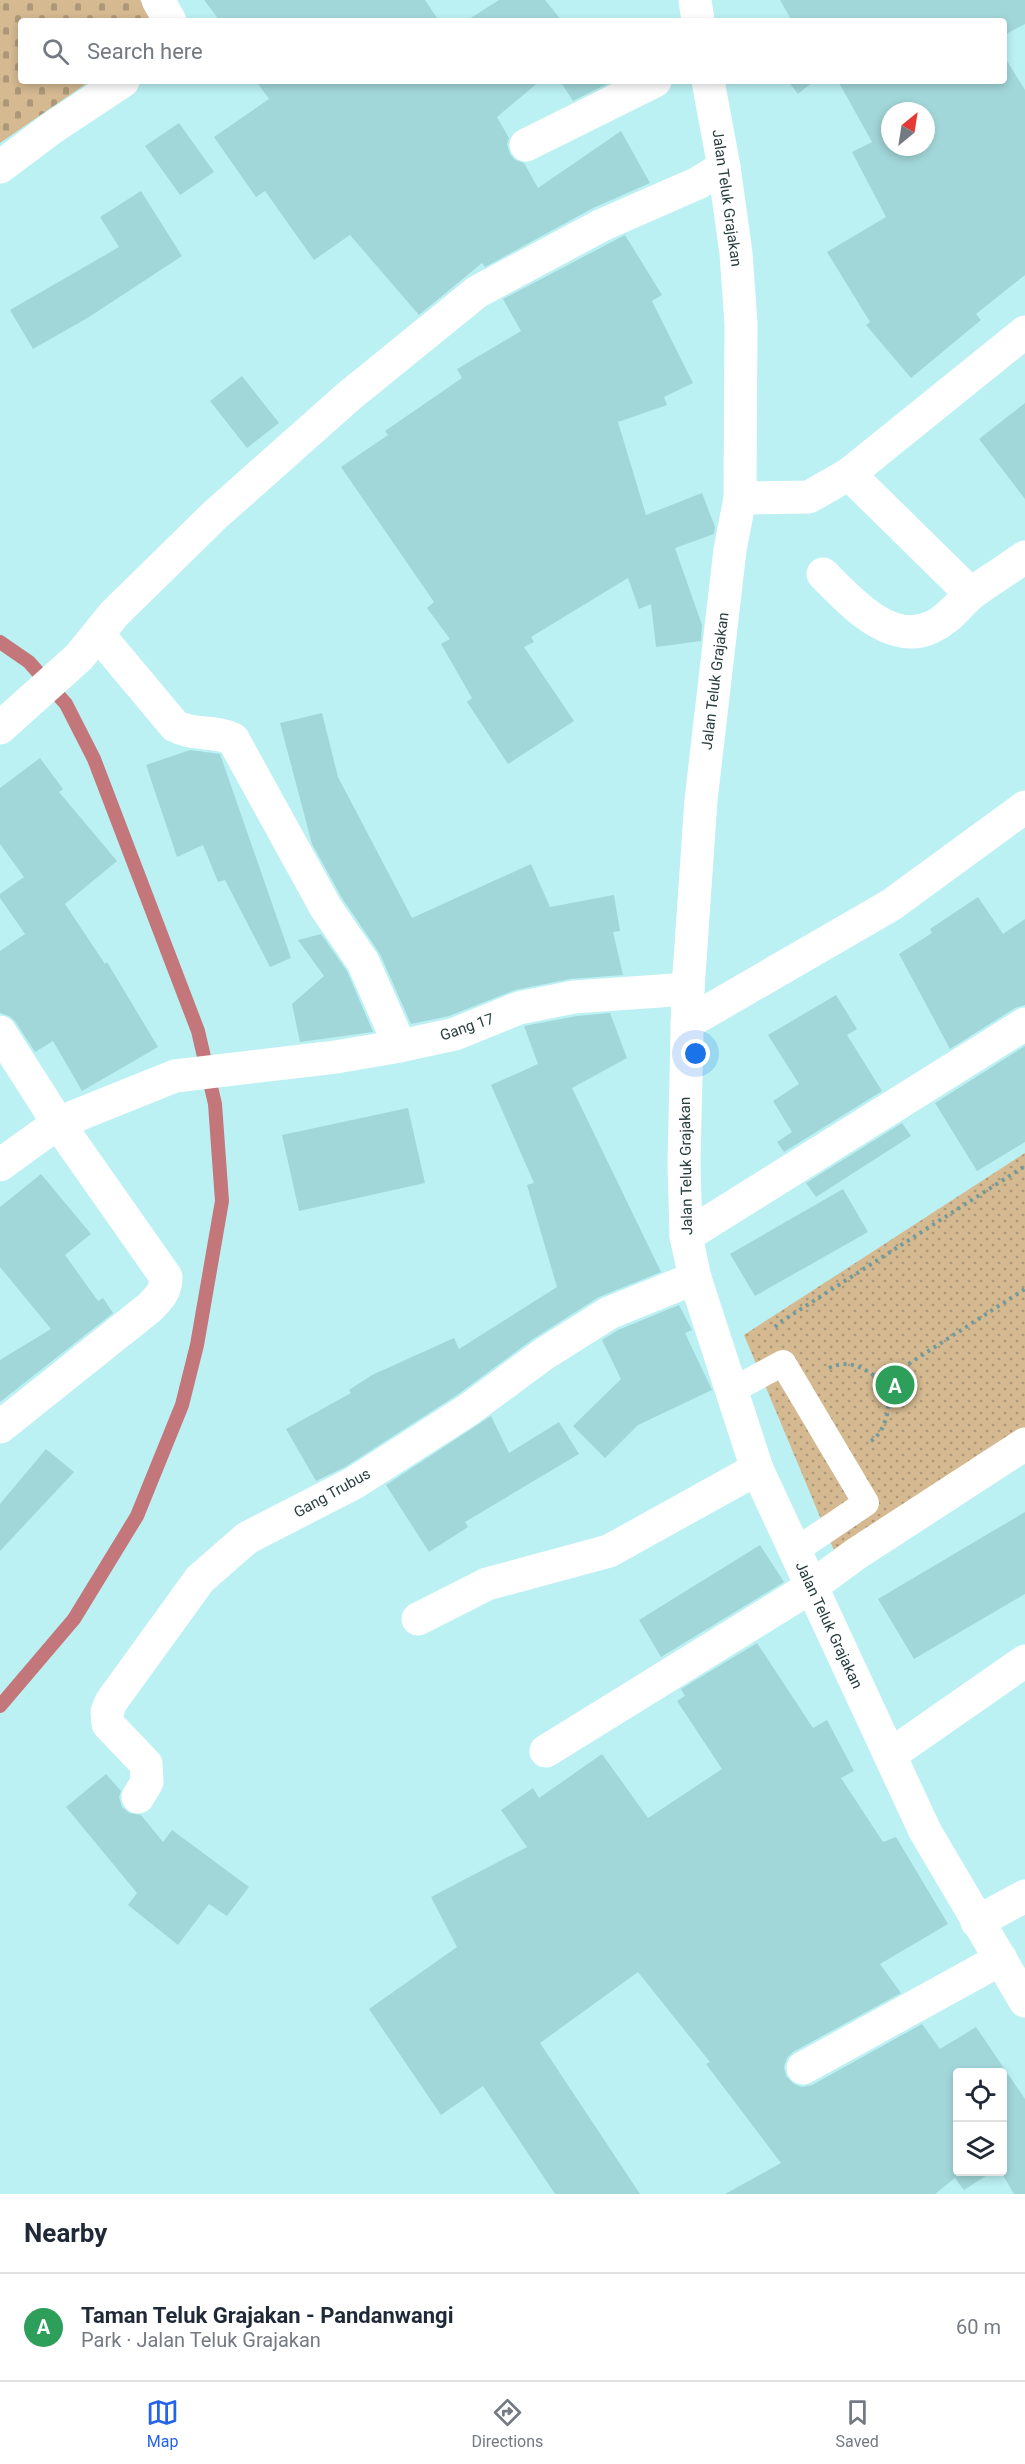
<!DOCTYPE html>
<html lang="en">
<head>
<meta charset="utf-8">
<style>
  :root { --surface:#fff; --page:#f2f2f3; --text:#1f2937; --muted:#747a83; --line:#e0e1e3; --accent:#2563eb }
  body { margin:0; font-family:Roboto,sans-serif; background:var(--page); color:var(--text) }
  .controls { position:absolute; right:18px; bottom:18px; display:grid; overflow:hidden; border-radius:6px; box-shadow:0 3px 9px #0003 }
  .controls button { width:54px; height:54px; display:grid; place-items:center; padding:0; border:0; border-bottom:2px solid var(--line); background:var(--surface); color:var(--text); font:30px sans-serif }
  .compass { position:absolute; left:881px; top:102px; width:54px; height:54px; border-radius:50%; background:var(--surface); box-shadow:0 3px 9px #0003; rotate:30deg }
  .you { position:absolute; left:696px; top:1054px; width:21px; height:21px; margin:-15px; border:4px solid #fff; border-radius:50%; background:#1a73e8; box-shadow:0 0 0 9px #1a73e833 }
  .badge { display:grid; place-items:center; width:39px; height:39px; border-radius:50%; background:var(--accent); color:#fff; font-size:20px; font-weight:700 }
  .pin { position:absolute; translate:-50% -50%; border:3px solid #fff; box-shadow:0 2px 6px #0006 }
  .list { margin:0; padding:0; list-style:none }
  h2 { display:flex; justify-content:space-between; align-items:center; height:78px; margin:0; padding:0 24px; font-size:26px }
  h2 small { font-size:20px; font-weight:400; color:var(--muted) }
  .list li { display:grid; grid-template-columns:39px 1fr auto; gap:18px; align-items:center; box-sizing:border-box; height:108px; padding:0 24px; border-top:2px solid var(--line) }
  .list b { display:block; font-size:22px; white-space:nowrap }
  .list p { margin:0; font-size:20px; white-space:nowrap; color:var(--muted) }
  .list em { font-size:20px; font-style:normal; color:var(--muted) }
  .icon { flex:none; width:33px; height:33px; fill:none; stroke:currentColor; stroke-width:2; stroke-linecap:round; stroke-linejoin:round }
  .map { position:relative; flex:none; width:1025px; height:2194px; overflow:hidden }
  .search { position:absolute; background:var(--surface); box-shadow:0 3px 9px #0003; left:18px; right:18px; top:18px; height:66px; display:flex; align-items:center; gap:15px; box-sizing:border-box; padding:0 21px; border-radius:6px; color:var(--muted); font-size:22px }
  .sheet { height:186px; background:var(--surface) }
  nav { display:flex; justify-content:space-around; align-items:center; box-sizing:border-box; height:84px; border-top:2px solid var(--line); background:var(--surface); font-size:16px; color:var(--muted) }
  nav a { display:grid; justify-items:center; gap:3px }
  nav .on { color:var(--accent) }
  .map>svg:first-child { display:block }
  .cemetery { fill:url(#cemetery-stones) }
  .park { fill:url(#park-dots) }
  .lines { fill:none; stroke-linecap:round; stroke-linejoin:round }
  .stream { stroke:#c3777a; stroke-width:14 }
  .building { fill:#a2d7d9; fill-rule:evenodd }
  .path { stroke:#749b9c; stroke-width:4; stroke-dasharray:3 4.5; stroke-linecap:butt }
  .lane { stroke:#fff; stroke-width:26 }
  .street { stroke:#fff; stroke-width:33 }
  .secondary { stroke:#fff; stroke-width:33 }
  .labels { text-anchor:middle; stroke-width:6; stroke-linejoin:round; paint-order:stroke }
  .street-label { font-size:15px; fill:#283e3e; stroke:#fff }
</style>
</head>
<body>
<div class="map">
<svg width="1025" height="2194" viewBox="0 0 1025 2194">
  <defs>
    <pattern id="cemetery-stones" width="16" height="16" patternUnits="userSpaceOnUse" patternTransform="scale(1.5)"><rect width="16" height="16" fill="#d4b991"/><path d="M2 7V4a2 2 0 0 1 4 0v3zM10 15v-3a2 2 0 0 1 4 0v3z" fill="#ac9878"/></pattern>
    <pattern id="park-dots" width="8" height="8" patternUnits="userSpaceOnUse" patternTransform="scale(1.5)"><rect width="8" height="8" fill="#d4b991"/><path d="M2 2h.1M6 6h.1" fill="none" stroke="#ac9878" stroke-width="1.8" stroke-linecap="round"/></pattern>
  </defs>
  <rect width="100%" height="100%" fill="#bbf1f3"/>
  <path class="cemetery" d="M 0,0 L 140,0 L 153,21 L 21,21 L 21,81 L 90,81 L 0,143 Z"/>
  <path class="park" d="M 1025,1153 L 1025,1435 L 836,1555 L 744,1335 Z"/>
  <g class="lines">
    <path class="stream" d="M 0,642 L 29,662 L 66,704 L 94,759 L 198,1031 L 215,1104 L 222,1201 L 197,1345 L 182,1405 L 137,1516 L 74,1619 L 0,1706"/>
  </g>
  <path class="building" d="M 204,0 L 425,0 L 439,21 L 220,21 Z
    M 499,0 L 545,0 L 562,21 L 466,21 Z
    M 780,0 L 1025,0 L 1025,24 L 1004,35 L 1004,21 L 792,21 Z
    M 1004,56 L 1025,90 L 1025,275 L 976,314 L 981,320 L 911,378 L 866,325 L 870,322 L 827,252 L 886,217 L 852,152 L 872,142 L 838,81 L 1004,81 ZM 890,111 L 926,111 L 926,147 L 890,147 Z
    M 256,81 L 540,81 L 497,117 L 509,138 L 507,144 L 510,154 L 515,160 L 524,163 L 538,188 L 621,131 L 650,183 L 593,208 L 485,267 L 482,263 L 419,315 L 350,235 L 314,260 L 265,191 L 256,197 L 214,137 L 269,99 Z
    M 560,81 L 610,81 L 611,82 L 573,101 Z
    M 788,81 L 814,81 L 798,94 Z
    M 179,123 L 214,172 L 180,195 L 145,146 Z
    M 141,191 L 182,256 L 89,317 L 33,349 L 10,310 L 119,247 L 100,217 Z
    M 625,235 L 662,295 L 652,301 L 693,383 L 664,397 L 667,405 L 618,422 L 646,515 L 702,493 L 715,527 L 714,534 L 675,548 L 702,625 L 701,641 L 656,647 L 651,604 L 639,609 L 628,578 L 531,637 L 534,642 L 524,647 L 574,721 L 508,764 L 467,702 L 472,698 L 441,644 L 450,639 L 427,608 L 434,602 L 341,467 L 388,435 L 385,431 L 462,378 L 457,369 L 521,331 L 503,299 Z
    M 242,376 L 279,423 L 247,448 L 210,401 Z
    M 1025,403 L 1025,499 L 979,439 Z
    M 322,713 L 338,777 L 412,918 L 531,864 L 550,907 L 614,895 L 620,931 L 613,932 L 623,975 L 570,979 L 515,990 L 449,1016 L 411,1024 L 380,954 L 342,898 L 312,844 L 280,723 Z
    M 190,750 L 220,754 L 291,958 L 270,967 L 225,880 L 218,882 L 203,845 L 177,857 L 146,765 Z
    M 40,758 L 63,789 L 59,792 L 117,861 L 65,904 L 105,964 L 107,962 L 158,1047 L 82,1091 L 53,1041 L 35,1052 L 15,1021 L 9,1016 L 0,1013 L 0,951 L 25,934 L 0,898 L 0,894 L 24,877 L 0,844 L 0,788 Z
    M 978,897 L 1003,934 L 1025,919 L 1025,1005 L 1015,1008 L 950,1049 L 899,954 L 932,933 L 930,929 Z
    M 321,934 L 347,971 L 373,1032 L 300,1042 L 292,1004 L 324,976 L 298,940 Z
    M 836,995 L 857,1029 L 847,1035 L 882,1091 L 784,1152 L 777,1142 L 792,1132 L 773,1101 L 799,1084 L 768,1035 Z
    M 610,1013 L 627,1058 L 572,1088 L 661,1272 L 599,1297 L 533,1339 L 457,1395 L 345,1467 L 316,1481 L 286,1429 L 351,1393 L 349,1390 L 372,1375 L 454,1338 L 459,1349 L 557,1287 L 527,1185 L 534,1183 L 491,1085 L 538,1064 L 524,1026 L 577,1016 Z
    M 1025,1046 L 1025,1142 L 977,1171 L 935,1103 Z
    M 408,1108 L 425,1183 L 299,1211 L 282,1135 Z
    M 902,1123 L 911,1136 L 816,1197 L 806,1183 Z
    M 41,1174 L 91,1234 L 65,1255 L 98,1301 L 103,1298 L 113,1313 L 0,1402 L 0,1360 L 51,1329 L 0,1267 L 0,1207 Z
    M 843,1189 L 868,1232 L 755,1296 L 730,1254 Z
    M 679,1305 L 692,1330 L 685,1333 L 712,1390 L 638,1425 L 605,1458 L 573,1426 L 621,1379 L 602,1340 L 618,1330 Z
    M 491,1416 L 509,1453 L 559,1422 L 579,1454 L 465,1522 L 468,1527 L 429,1552 L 386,1485 Z
    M 46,1449 L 74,1472 L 0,1551 L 0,1504 Z
    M 1025,1512 L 1025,1594 L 914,1659 L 878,1599 Z
    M 760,1545 L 784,1582 L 661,1657 L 639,1620 Z
    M 757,1643 L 813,1728 L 827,1720 L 854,1771 L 841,1778 L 883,1842 L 896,1837 L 948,1924 L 880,1964 L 901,1993 L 793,2052 L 787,2058 L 784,2067 L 786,2076 L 794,2084 L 802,2087 L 812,2085 L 922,2024 L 940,2049 L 976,2027 L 1025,2099 L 1025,2194 L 1014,2194 L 1001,2172 L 1002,2073 L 957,2073 L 957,2172 L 992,2172 L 964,2190 L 955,2178 L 935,2194 L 725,2194 L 781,2163 L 706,2064 L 710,2062 L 638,1972 L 540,2043 L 640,2194 L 555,2194 L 483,2086 L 441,2115 L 369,2009 L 457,1947 L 431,1897 L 527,1847 L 501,1810 L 533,1788 L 539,1798 L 602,1754 L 648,1818 L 722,1769 L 677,1701 L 685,1696 L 681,1689 Z
    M 106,1774 L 121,1791 L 119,1797 L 122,1807 L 129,1813 L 141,1815 L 163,1842 L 172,1830 L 249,1887 L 227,1916 L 209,1904 L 178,1945 L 128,1905 L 137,1893 L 66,1807 Z"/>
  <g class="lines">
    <path class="path" d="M 775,1327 L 779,1323 L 1025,1166
      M 829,1368 C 850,1358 865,1369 882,1381
      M 871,1441 C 881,1435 888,1418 888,1406 C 888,1398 884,1389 882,1381 L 1025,1289"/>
    <path class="lane" d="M 731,1391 L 783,1363 L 866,1503 L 795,1551"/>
    <path class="street" d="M 158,0 L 170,21
      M 526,145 L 655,81
      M 0,167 L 52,128 L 123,81
      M 849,474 L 971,594
      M 740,498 L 809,497 L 849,474 L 1025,332
      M 823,574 C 850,601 890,647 932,627 C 948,620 958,605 971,594 C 988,581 1007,570 1025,557
      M 98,634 L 175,726 C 194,736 215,730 233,739 L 326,908 L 363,962 L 400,1046
      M 0,728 L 79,657 L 114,614 L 215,515 L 349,396 L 477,292 L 602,225 L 698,183 L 724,167
      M 687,1023 L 891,905 L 1025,807
      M 0,1032 L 58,1123 L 166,1277 C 166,1292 159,1298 149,1308 L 0,1427
      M 0,1165 L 58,1123 L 175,1076 L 336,1057 L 400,1046 L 455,1034 L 519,1008 L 574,997 L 688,989
      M 686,1236 L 1025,1024
      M 418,1619 L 487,1584 L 609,1551 L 757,1469
      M 546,1751 L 811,1587 L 856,1554 L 1025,1444
      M 890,1755 L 1025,1661
      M 138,1797 L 147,1782 L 146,1764 L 108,1724 L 107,1712 L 111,1702 L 200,1579 L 247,1538 L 354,1483 L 468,1410 L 544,1354 L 609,1313 L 695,1278
      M 977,1922 L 1025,1896
      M 803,2068 L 1001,1959"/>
    <path class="secondary" d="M 695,0 L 698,21
      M 708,81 L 724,167 L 736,253 L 741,324 L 740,498 L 730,550 L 701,800 L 688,989 L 684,1163 L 686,1236 L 695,1278 L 757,1469 L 925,1831 L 1025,2001"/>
  </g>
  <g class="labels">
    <g class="street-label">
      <text transform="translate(727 198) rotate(82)" y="5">Jalan Teluk Grajakan</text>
      <text transform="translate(715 681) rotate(-83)" y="5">Jalan Teluk Grajakan</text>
      <text transform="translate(467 1027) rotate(-19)" y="5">Gang 17</text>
      <text transform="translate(686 1166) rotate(-91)" y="5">Jalan Teluk Grajakan</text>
      <text transform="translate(332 1493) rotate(-29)" y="5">Gang Trubus</text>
      <text transform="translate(829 1625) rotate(65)" y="5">Jalan Teluk Grajakan</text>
    </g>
  </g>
</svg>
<div class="controls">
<button><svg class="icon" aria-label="locate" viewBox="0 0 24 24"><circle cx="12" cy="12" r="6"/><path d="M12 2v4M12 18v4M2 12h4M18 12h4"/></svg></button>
<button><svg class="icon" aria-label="layers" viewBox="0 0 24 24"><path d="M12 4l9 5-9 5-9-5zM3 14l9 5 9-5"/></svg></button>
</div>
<svg class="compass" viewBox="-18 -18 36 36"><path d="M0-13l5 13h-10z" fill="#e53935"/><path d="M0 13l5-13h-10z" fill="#747a83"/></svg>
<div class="you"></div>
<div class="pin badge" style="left:895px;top:1385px;background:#2e9e5b">A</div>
<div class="search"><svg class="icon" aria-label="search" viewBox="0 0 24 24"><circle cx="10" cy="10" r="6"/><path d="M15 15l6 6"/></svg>Search here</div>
</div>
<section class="sheet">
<h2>Nearby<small></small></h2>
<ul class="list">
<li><span class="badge" style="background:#2e9e5b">A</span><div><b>Taman Teluk Grajakan - Pandanwangi</b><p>Park · Jalan Teluk Grajakan</p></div><em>60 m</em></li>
</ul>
</section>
<nav>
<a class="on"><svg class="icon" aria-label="map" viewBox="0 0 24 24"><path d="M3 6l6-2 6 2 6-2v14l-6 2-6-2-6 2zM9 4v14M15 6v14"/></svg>Map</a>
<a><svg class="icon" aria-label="directions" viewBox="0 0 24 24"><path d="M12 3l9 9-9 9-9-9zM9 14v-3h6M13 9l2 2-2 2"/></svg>Directions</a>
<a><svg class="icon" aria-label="saved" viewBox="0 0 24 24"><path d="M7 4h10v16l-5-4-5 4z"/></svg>Saved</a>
</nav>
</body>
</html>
